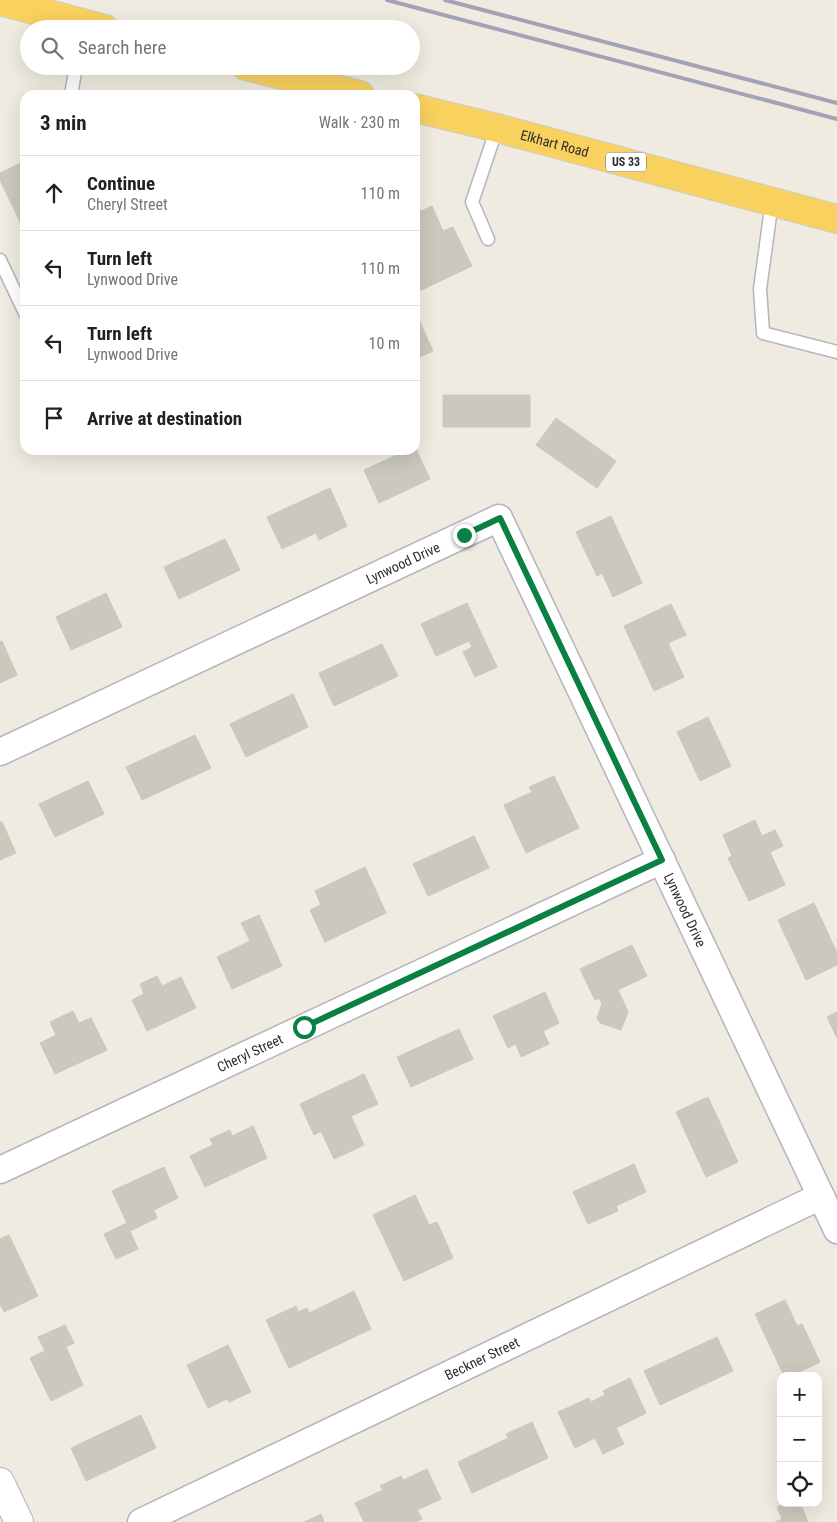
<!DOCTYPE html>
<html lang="en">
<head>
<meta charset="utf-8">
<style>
  :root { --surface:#fff; --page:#f6f6f6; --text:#202124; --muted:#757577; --line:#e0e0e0 }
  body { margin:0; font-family:"Roboto Condensed",sans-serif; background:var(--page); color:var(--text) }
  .controls { position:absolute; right:15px; bottom:15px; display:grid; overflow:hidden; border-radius:10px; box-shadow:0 5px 20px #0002 }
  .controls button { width:45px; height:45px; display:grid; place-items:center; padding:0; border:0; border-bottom:1px solid var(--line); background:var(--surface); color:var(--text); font:25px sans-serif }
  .stop { position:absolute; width:15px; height:15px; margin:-11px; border:4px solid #0b8043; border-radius:50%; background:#fff }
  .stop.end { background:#0b8043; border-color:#fff; box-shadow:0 1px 5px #0008 }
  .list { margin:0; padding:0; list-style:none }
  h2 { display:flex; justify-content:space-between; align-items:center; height:65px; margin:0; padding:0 20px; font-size:21px }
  h2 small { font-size:16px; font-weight:400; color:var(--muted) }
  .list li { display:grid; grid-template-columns:32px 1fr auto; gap:15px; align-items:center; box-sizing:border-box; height:75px; padding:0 20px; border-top:1px solid var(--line) }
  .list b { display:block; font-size:19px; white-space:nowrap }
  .list p { margin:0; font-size:16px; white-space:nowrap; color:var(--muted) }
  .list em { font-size:16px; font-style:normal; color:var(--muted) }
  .icon { flex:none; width:28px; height:28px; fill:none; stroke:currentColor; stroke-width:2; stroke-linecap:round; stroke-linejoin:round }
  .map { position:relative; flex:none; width:837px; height:1522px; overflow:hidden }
  .search { position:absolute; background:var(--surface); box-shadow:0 5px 20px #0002; left:20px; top:20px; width:400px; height:55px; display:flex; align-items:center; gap:12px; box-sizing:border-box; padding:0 18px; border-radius:28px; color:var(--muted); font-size:19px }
  .panel { position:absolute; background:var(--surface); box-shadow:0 5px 20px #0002; left:20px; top:90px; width:400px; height:365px; border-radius:15px }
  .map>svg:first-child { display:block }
  .building { fill:#cbc9be; stroke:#cbc7b9 }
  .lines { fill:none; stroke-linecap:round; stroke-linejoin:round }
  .service-casing { stroke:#b4b4c1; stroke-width:15 }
  .minor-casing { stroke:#b4b4c1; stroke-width:29 }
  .tertiary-casing { stroke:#b4b4c1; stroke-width:30 }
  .trunk-casing { stroke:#cdcdcd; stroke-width:30 }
  .service { stroke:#fff; stroke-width:12 }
  .minor { stroke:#fff; stroke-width:26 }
  .tertiary { stroke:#fff; stroke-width:28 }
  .trunk { stroke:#f9d15e; stroke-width:28 }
  .rail { stroke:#a2a2b8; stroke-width:4 }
  .route { stroke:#0b8043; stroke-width:6 }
  .labels { text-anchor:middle; stroke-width:4; stroke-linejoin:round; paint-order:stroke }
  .shield { fill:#fff; stroke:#6d6d6d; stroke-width:1 }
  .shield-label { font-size:12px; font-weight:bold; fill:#2e2e2e }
  .street-label { font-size:14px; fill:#2e2e2e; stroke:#fff }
</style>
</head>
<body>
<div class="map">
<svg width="837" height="1522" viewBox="0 0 837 1522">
  <rect width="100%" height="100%" fill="#efebe0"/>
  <path class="building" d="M 25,161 L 25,232 L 0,180 L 0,173 Z
    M 432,206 L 443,231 L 453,227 L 472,266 L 415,293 L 415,214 Z
    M 418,318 L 433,351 L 415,359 L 415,319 Z
    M 443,395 L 530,395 L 530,427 L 443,427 Z
    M 556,418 L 616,461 L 597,488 L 536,445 Z
    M 415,447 L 430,479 L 379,503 L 364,470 L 408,450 L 415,450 Z
    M 330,488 L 347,526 L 319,540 L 316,533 L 282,549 L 267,517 Z
    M 611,516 L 642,583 L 613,597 L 602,573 L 597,576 L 576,532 Z
    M 225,539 L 240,570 L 179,599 L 164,567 Z
    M 106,593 L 122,627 L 71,650 L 56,617 Z
    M 467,603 L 497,667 L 475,677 L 463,652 L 472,647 L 469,641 L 436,656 L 421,624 Z
    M 671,604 L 686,635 L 668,643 L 684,677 L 654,691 L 624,626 Z
    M 2,641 L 17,675 L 0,683 L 0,642 Z
    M 382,644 L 398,676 L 334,706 L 319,673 Z
    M 293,694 L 308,727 L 246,757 L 230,724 Z
    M 708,717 L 731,766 L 700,781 L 677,732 Z
    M 195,735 L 211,768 L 142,800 L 126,767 Z
    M 554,776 L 579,828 L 526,853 L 504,805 L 532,792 L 529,787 Z
    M 88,781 L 104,814 L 55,837 L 39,804 Z
    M 755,820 L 762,836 L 775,830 L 783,846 L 770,852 L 785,885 L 749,901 L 728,858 L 732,856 L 723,835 Z
    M 0,822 L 2,822 L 16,853 L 0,860 Z
    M 474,836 L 489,868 L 428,896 L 413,864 Z
    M 365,867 L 386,913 L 325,942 L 310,910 L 321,905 L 315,891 Z
    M 814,903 L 837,953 L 837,965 L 806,980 L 778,920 Z
    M 259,915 L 282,966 L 232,989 L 217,957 L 250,941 L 241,923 Z
    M 632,945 L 647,976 L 618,990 L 628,1012 L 621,1030 L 600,1023 L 597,1018 L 602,1004 L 599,998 L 595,1000 L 580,969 Z
    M 157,976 L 162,986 L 181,977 L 196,1008 L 147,1031 L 132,1000 L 144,994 L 140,984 Z
    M 545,992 L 559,1023 L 543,1031 L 549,1044 L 521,1057 L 516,1044 L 508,1048 L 493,1016 Z
    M 73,1011 L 79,1023 L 91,1018 L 107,1050 L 55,1074 L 40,1043 L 56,1035 L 50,1022 Z
    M 837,1012 L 837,1038 L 827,1017 Z
    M 459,1029 L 473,1059 L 411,1087 L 397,1057 Z
    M 364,1074 L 378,1104 L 351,1116 L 364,1145 L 334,1159 L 321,1131 L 314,1135 L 300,1104 Z
    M 708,1097 L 738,1162 L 706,1177 L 676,1112 Z
    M 253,1126 L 267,1158 L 205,1187 L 190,1156 L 213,1145 L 210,1139 L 230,1130 L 232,1136 Z
    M 634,1164 L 646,1192 L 616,1206 L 618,1211 L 588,1224 L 573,1192 Z
    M 164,1167 L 178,1198 L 154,1210 L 157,1218 L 130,1231 L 138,1249 L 116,1259 L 104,1234 L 127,1223 L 112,1191 Z
    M 415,1195 L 429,1225 L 437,1222 L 453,1258 L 404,1281 L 373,1215 Z
    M 9,1235 L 38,1296 L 4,1312 L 0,1304 L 0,1239 Z
    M 354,1291 L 371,1329 L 289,1368 L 266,1320 L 296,1306 L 298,1312 L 307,1308 L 309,1313 Z
    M 785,1300 L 797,1326 L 802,1324 L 820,1362 L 791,1376 L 784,1376 L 755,1314 Z
    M 65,1325 L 74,1343 L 66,1347 L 83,1385 L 51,1401 L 30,1358 L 45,1351 L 38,1337 Z
    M 717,1337 L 733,1371 L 660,1405 L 644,1371 Z
    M 228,1345 L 251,1392 L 229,1402 L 227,1399 L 208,1408 L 187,1365 Z
    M 630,1378 L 646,1413 L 616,1428 L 624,1444 L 603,1454 L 595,1438 L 575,1448 L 558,1412 L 589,1398 L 591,1402 L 605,1395 L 603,1391 Z
    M 141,1415 L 156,1448 L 86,1481 L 71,1448 Z
    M 532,1422 L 548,1458 L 472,1493 L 458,1462 L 508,1438 L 506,1434 Z
    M 427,1469 L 441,1499 L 417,1510 L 422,1519 L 416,1522 L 364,1522 L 355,1503 L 383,1490 L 380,1486 L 401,1476 L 403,1480 Z
    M 786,1503 L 800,1503 L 808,1522 L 775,1522 L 782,1519 L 777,1507 Z
    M 321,1514 L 324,1522 L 304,1522 L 320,1515 Z"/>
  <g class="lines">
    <defs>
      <path id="service" d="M 71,95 L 76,66
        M 772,201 L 760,289 L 763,333 L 837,352
        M 488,239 L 472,202 L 497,128
        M 0,260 L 25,313"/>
      <g id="minor">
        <path id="s1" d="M 0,752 L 499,518 L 837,1230"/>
        <path id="s2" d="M 0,1170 L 662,860"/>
        <path id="s3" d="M 141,1522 L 821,1196"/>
      </g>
      <path id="tertiary" d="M 0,1482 L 19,1522"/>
      <g id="trunk">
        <path d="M 0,1 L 105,29"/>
        <path d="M 246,66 L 360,95"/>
        <path id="s4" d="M 415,108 L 497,128 L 837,219"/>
      </g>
    </defs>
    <use href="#service" class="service-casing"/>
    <use href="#minor" class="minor-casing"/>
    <use href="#tertiary" class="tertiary-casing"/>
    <use href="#trunk" class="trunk-casing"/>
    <use href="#service" class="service"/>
    <use href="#minor" class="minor"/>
    <use href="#tertiary" class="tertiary"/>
    <use href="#trunk" class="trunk"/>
    <path class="rail" d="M 387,0 L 837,119
      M 445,0 L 837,103"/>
  </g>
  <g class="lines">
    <path class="route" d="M 304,1027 L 662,860 L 500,518 L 464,535"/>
  </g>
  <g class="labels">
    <rect class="shield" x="606" y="152.5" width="40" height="19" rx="4"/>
    <g class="shield-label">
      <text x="626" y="166">US 33</text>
    </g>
    <g class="street-label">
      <text dy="5" stroke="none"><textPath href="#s4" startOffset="144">Elkhart Road</textPath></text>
      <text dy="5" stroke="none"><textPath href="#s1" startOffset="445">Lynwood Drive</textPath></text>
      <text dy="5" stroke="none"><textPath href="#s1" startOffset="985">Lynwood Drive</textPath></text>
      <text dy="5" stroke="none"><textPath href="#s2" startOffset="276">Cheryl Street</textPath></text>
      <text dy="5" stroke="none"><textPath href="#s3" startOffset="378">Beckner Street</textPath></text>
    </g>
  </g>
</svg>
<div class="controls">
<button>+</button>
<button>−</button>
<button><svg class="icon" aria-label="locate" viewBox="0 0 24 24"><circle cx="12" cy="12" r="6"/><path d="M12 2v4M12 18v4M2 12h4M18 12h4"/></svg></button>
</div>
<div class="stop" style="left:304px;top:1027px"></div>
<div class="stop end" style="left:464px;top:535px"></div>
<div class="search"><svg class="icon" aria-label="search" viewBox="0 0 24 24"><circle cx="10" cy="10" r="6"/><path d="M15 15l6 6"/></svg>Search here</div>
<section class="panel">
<h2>3 min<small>Walk · 230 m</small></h2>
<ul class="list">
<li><svg class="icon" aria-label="ahead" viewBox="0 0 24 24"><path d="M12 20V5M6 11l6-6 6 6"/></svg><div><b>Continue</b><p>Cheryl Street</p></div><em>110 m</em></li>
<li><svg class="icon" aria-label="left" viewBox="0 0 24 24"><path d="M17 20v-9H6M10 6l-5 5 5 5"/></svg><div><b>Turn left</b><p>Lynwood Drive</p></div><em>110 m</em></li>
<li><svg class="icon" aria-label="left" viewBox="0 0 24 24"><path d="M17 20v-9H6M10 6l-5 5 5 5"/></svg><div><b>Turn left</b><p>Lynwood Drive</p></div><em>10 m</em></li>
<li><svg class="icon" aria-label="arrive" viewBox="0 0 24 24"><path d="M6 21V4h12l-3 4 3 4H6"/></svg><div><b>Arrive at destination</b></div></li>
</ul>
</section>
</div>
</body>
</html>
